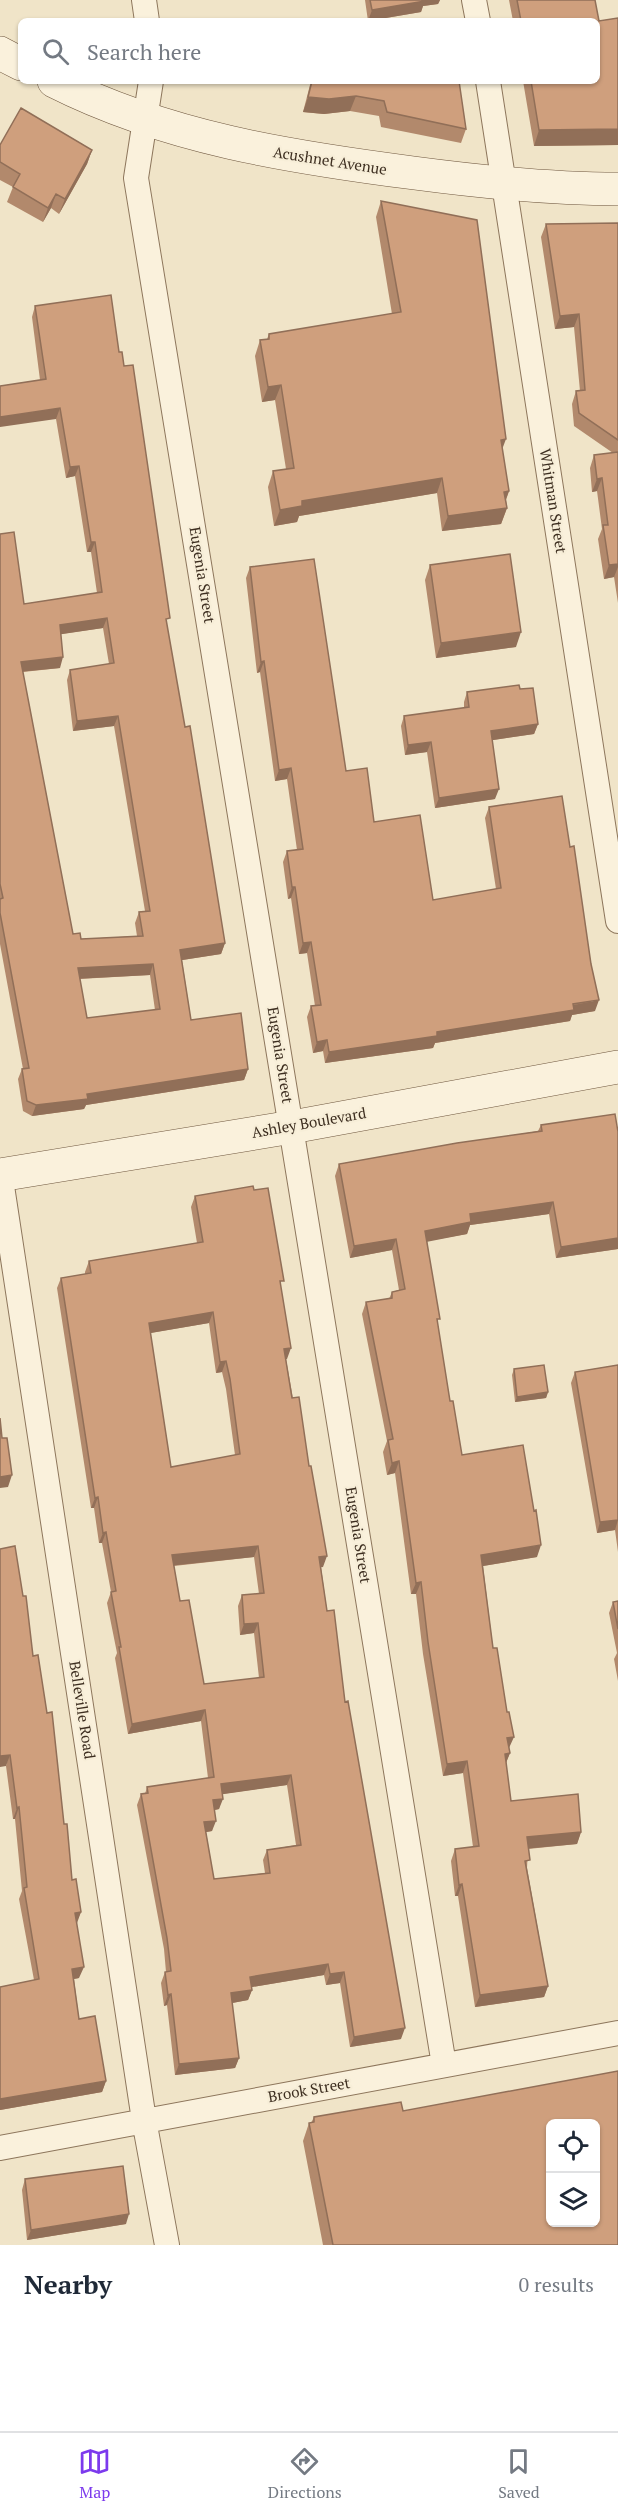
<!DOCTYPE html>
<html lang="en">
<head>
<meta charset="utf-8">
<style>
  :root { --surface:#fff; --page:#f6f6f7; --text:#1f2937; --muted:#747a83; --line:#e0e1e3; --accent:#7c3aed }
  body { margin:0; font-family:"PT Serif",serif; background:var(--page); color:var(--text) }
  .controls { position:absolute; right:18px; bottom:18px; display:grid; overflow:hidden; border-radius:9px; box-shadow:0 2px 4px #0004 }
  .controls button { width:54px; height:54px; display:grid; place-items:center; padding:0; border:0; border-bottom:2px solid var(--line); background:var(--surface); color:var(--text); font:30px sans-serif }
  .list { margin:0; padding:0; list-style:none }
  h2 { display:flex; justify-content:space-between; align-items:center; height:78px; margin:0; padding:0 24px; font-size:26px }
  h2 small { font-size:20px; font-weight:400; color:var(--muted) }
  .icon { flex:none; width:33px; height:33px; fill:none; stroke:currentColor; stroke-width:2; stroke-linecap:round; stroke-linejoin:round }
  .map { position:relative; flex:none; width:618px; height:2245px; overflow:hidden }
  .search { position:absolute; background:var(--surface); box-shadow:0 2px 4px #0004; left:18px; right:18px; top:18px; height:66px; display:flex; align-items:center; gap:15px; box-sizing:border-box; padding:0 21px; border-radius:9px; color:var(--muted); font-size:22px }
  .sheet { height:186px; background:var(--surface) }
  nav { display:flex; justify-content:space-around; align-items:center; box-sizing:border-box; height:84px; border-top:2px solid var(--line); background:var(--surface); font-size:16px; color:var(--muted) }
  nav a { display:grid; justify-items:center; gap:3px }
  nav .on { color:var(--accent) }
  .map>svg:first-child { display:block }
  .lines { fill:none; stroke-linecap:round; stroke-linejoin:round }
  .minor-casing { stroke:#8d765c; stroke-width:26 }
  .secondary-casing { stroke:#6f573f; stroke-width:34 }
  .minor { stroke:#faf1dc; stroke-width:24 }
  .secondary { stroke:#faf1dc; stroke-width:33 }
  .wall { fill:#b2896c; fill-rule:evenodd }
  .shaded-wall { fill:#916f58 }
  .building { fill:#cf9f7d; stroke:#916f58; stroke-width:1.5; fill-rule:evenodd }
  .labels { text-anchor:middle; stroke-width:4.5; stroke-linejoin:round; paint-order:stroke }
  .street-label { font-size:15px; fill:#3d2e20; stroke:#f7eed8 }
</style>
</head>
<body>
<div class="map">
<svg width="618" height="2245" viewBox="0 0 618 2245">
  <rect width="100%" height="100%" fill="#f0e4c8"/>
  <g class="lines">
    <defs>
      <path id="minor" d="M 144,0 L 147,21
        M 474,0 L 478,21
        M 151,81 L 136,178 L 444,2065
        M 488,81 L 618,921
        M 0,1173 L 144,2120 L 167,2245
        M 0,2148 L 618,2033"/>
      <path id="secondary" d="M 0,53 L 21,64
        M 54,81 C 167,138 290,157 414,173 C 482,182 549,189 618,189
        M 0,1175 L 292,1127 L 618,1067"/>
    </defs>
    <use href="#minor" class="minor-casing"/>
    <use href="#secondary" class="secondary-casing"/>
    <use href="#minor" class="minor"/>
    <use href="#secondary" class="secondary"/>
  </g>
  <path class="wall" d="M 365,0 L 440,0 L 438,4 L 423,6 L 421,12 L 368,21 Z
    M 509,0 L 595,0 L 599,21 L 618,18 L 618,145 L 534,146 L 523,81 L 597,81 L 597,21 L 513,21 Z
    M 311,81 L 459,81 L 466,129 L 461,143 L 381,127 L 379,116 L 350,111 L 324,114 L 303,112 Z
    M 0,145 L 92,150 L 87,164 L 59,214 L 51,208 L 43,222 L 7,202 L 13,187 L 0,180 Z
    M 381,201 L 502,448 L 509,491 L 506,500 L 507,508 L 501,524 L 442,531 L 437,493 L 299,516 L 297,522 L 274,526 L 268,487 L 273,471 L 286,469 L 275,400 L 262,402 L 255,356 L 260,340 L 267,339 L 269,334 L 392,314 L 376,217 Z
    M 618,223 L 618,603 L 614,577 L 604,579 L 598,539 L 602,529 L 597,491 L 592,492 L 590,468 L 594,455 L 613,453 L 574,426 L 572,404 L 576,391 L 580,391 L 574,327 L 555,329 L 541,237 L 546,224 Z
    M 35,306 L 119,352 L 185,727 L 225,943 L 221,954 L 182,960 L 191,1020 L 248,1069 L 244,1080 L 86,1105 L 84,1109 L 32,1116 L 23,1111 L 18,1079 L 22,1069 L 23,1069 L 0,944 L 0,534 L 24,604 L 97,593 L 91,552 L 87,552 L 75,476 L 66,478 L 56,419 L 40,380 L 32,317 ZM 103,628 L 109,664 L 70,670 L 67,680 L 73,731 L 114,726 L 145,911 L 139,912 L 135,923 L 137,936 L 81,939 L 73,934 L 23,672 L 60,668 L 61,634 ZM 150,975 L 155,1010 L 87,1018 L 79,979 Z
    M 430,565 L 516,647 L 436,658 L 425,580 Z
    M 250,567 L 346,771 L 374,822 L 433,900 L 496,889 L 485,818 L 489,807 L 595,1011 L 572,1015 L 570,1021 L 435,1043 L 433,1048 L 325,1063 L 323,1051 L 313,1053 L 307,1017 L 311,1006 L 315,1006 L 307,953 L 299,954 L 291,898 L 288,899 L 283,862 L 287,851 L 297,850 L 287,779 L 275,781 L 260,672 L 257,673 L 246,578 Z
    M 520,689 L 538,724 L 534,734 L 492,740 L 495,799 L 435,808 L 427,752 L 405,755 L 401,726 L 404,716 L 464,708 L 464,702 L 467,692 Z
    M 541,1125 L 618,1132 L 618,1249 L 556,1258 L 549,1214 L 470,1225 L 467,1234 L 427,1241 L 438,1326 L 450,1401 L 462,1455 L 537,1557 L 483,1566 L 493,1648 L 509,1748 L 510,1753 L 506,1763 L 511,1801 L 581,1832 L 577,1844 L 528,1849 L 527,1868 L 548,1986 L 544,1997 L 475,2007 L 458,1896 L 455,1896 L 451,1861 L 455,1849 L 473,1847 L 463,1773 L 443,1776 L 423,1654 L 416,1594 L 411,1594 L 395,1473 L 387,1475 L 383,1452 L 387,1441 L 362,1314 L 366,1302 L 389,1299 L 392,1292 L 399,1290 L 392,1250 L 350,1258 L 335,1176 L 339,1164 L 538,1131 Z
    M 195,1196 L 281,1288 L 287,1359 L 286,1359 L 323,1567 L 321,1567 L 327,1611 L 345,1702 L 401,2039 L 350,2047 L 340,1983 L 326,1985 L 324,1975 L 252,1987 L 252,1990 L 248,2000 L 232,2003 L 239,2058 L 235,2068 L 175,2075 L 167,2005 L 164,2006 L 161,1983 L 165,1972 L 166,1972 L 164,1949 L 137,1805 L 141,1794 L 145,1794 L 147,1787 L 208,1778 L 201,1721 L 128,1734 L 115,1658 L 117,1653 L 107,1603 L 111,1592 L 102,1543 L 99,1543 L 94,1508 L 91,1508 L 57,1288 L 61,1278 L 85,1274 L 85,1272 L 89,1261 L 197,1243 L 191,1207 ZM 209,1323 L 216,1373 L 222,1372 L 226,1389 L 235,1455 L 171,1467 L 150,1333 ZM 254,1557 L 259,1594 L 242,1595 L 238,1606 L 240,1635 L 254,1633 L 259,1678 L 204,1684 L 180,1601 L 174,1566 ZM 287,1785 L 296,1845 L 267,1850 L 263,1860 L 265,1873 L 214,1879 L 206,1832 L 212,1831 L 215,1810 L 219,1809 L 222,1794 Z
    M 618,1365 L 618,1552 L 615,1530 L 597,1533 L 571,1383 L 575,1372 Z
    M 514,1369 L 548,1392 L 546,1398 L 515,1402 L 512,1375 Z
    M 618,1601 L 618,1681 L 614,1659 L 617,1653 L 609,1613 L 613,1602 Z
    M 33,1656 L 47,1713 L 64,1824 L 72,1880 L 81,1912 L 76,1923 L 79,1978 L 74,1979 L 79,2019 L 106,2081 L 102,2092 L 0,2110 L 0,1987 L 34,1980 L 19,1899 L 22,1891 L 15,1819 L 13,1819 L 6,1766 Z
    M 403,2111 L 618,2245 L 323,2245 L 303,2141 L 309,2123 L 311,2123 L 314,2117 Z
    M 25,2179 L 126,2224 L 27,2240 L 22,2190 Z"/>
  <path class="shaded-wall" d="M 422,0 L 440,0 L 438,4 L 423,6 L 421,12 L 368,21 L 372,10 Z
    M 356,96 L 350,111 L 324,114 L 303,112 L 308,97 Z
    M 618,129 L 618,145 L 534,146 L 539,130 Z
    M 92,150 L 87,164 L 59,214 L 65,199 Z
    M 56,194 L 51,208 L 43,222 L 48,208 Z
    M 579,314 L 574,327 L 555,329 L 560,316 Z
    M 281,385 L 275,400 L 262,402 L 268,387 Z
    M 60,408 L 56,419 L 0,427 L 0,417 Z
    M 506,439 L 500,455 L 501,440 Z
    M 79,466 L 75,476 L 66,478 L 70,467 Z
    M 442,478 L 437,493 L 299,516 L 297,522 L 274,526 L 280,510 L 302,501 Z
    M 602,478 L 597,491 L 592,492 L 597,479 Z
    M 509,491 L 503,507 L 504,492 Z
    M 507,508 L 501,524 L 442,531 L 448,516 Z
    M 91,542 L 95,542 L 91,552 L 87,552 Z
    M 618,564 L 618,567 L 614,577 L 604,579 L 609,565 Z
    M 107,618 L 103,628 L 56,635 L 60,625 Z
    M 521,632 L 516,647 L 436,658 L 441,643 Z
    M 63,657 L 60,668 L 18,672 L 21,662 Z
    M 264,661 L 260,672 L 257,673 L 261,662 Z
    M 118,716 L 114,726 L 73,731 L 77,721 Z
    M 538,724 L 534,734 L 487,741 L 491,731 Z
    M 431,742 L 427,752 L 405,755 L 408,745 Z
    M 291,768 L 287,779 L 275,781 L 279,770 Z
    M 499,789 L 495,799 L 435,808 L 439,798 Z
    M 292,887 L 295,887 L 291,898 L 288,899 Z
    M 311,942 L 307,953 L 299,954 L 303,943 Z
    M 225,943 L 221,954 L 176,961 L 180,950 Z
    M 153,964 L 150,975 L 74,979 L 78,968 Z
    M 599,1000 L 595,1011 L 572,1015 L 570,1021 L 435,1043 L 433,1048 L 325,1063 L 329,1052 L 437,1032 Z
    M 327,1040 L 323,1051 L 313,1053 L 317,1042 Z
    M 248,1069 L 244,1080 L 86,1105 L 84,1109 L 32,1116 L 36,1105 L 87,1094 Z
    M 553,1202 L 549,1214 L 470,1225 L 467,1234 L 421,1243 L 425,1231 L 470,1214 Z
    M 618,1238 L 618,1249 L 556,1258 L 561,1247 Z
    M 396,1239 L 392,1250 L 350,1258 L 354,1246 Z
    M 213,1312 L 209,1323 L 145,1334 L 149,1323 Z
    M 291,1348 L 287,1359 L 280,1360 L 284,1349 Z
    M 226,1361 L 222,1372 L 216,1373 L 220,1362 Z
    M 548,1392 L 546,1398 L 515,1402 L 517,1397 Z
    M 399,1461 L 395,1473 L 387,1475 L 392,1463 Z
    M 12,1475 L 8,1487 L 0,1488 L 0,1477 Z
    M 98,1497 L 94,1508 L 91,1508 L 95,1498 Z
    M 618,1520 L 615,1530 L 597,1533 L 600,1522 Z
    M 106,1532 L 102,1543 L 99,1543 L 103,1533 Z
    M 541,1545 L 537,1557 L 477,1567 L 481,1555 Z
    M 258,1546 L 254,1557 L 168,1566 L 172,1555 Z
    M 327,1556 L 323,1567 L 315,1568 L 319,1557 Z
    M 421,1582 L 416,1594 L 411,1594 L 416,1583 Z
    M 258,1623 L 254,1633 L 240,1635 L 244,1624 Z
    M 205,1710 L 201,1721 L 128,1734 L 132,1724 Z
    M 514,1737 L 509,1748 L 507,1738 Z
    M 510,1753 L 505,1765 L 505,1754 Z
    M 10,1755 L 6,1766 L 0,1767 L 0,1756 Z
    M 467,1761 L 463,1773 L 443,1776 L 447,1764 Z
    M 291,1775 L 287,1785 L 217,1795 L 221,1784 Z
    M 223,1799 L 219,1809 L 209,1811 L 213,1800 Z
    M 19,1807 L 15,1819 L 13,1819 L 17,1808 Z
    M 216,1821 L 212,1831 L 201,1833 L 204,1822 Z
    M 581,1832 L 577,1844 L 523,1849 L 527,1837 Z
    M 462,1884 L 458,1896 L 455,1896 L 459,1885 Z
    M 81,1912 L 77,1923 L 71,1924 L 75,1913 Z
    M 328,1964 L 324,1975 L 246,1988 L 250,1977 Z
    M 84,1967 L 79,1978 L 68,1980 L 72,1969 Z
    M 344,1972 L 340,1983 L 326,1985 L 330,1974 Z
    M 548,1986 L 544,1997 L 475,2007 L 480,1995 Z
    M 252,1990 L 248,2000 L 227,2004 L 231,1993 Z
    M 171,1994 L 167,2005 L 164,2006 L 168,1995 Z
    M 405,2028 L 401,2039 L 350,2047 L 354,2037 Z
    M 239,2058 L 235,2068 L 175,2075 L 179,2064 Z
    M 106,2081 L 102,2092 L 0,2110 L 0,2099 Z
    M 129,2214 L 126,2224 L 27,2240 L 31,2230 Z"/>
  <path class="building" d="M 370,0 L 424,0 L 425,1 L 372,10 Z
    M 517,0 L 595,0 L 599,21 L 618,18 L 618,129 L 539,130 L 531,81 L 597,81 L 597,21 L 521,21 Z
    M 312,81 L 459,81 L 466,129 L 387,112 L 384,101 L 356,96 L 329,99 L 308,97 Z
    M 21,108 L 92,150 L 65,199 L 56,194 L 48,208 L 13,187 L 20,174 L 0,162 L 0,145 Z
    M 381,201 L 477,220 L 506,439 L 501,440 L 509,491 L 504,492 L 507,508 L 448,516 L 442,478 L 302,501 L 302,506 L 280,510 L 273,471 L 294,468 L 281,385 L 268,387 L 260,340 L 269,339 L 269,334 L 401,312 Z
    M 618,223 L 618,440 L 579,413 L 576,391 L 585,390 L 579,314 L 560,316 L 546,224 Z
    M 111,295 L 119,352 L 122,352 L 124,366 L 133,365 L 170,618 L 166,619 L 185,727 L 190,726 L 225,943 L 180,950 L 191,1020 L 241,1013 L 248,1069 L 87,1094 L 88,1099 L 36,1105 L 27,1101 L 22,1069 L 29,1068 L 0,913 L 0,899 L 3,898 L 0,884 L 0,534 L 14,532 L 24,604 L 102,592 L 95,542 L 91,542 L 79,466 L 70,467 L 60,408 L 0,417 L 0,386 L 46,379 L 35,306 ZM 107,618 L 114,663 L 70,670 L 77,721 L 118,716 L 150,911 L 139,912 L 143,936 L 81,939 L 80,933 L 73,934 L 21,662 L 63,657 L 60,625 ZM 153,964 L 160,1009 L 87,1018 L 78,968 Z
    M 618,452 L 618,564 L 609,565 L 603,525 L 608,525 L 602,478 L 597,479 L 594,455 Z
    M 510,554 L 521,632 L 441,643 L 430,565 Z
    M 314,559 L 346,771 L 367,768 L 374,822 L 420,815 L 433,900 L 501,888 L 489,807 L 562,796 L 570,847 L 574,846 L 591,964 L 599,1000 L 573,1004 L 574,1010 L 437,1032 L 437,1036 L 329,1052 L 327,1040 L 317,1042 L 311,1006 L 321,1005 L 311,942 L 303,943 L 295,887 L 292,887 L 287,851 L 303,849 L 291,768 L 279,770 L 264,661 L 261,662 L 250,567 Z
    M 519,685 L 520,689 L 533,688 L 538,724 L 491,731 L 499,789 L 439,798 L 431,742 L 408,745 L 404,716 L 469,707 L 467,692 Z
    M 615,1114 L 618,1132 L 618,1238 L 561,1247 L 553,1202 L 470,1214 L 471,1222 L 425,1231 L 440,1319 L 437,1319 L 450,1401 L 453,1401 L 462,1455 L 523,1445 L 534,1511 L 536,1510 L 541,1545 L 481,1555 L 493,1648 L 497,1648 L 507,1712 L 509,1712 L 514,1737 L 507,1738 L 510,1753 L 505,1754 L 511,1801 L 578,1794 L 581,1832 L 527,1837 L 530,1860 L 525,1861 L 548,1986 L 480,1995 L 462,1884 L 459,1885 L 455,1849 L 479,1846 L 467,1761 L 447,1764 L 428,1642 L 421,1582 L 416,1583 L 399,1461 L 392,1463 L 388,1440 L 393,1439 L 366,1302 L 392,1298 L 392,1292 L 405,1289 L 396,1239 L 354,1246 L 339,1164 L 457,1143 L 542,1131 L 541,1125 Z
    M 253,1186 L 254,1190 L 268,1188 L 284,1281 L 280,1281 L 291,1348 L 284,1349 L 292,1398 L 299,1397 L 309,1466 L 311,1466 L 327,1556 L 319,1557 L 327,1611 L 334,1610 L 345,1702 L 348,1701 L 405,2028 L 354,2037 L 344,1972 L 330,1974 L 328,1964 L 250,1977 L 252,1990 L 231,1993 L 239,2058 L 179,2064 L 171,1994 L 168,1995 L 165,1972 L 171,1971 L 167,1938 L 141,1794 L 148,1793 L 147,1787 L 214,1777 L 205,1710 L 132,1724 L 119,1647 L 121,1647 L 111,1592 L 116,1591 L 106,1532 L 103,1533 L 98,1497 L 95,1498 L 61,1278 L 91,1273 L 89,1261 L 203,1242 L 195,1196 ZM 213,1312 L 220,1362 L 226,1361 L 230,1379 L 240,1454 L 171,1467 L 149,1323 ZM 258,1546 L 264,1593 L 242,1595 L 244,1624 L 258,1623 L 264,1677 L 204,1684 L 189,1600 L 180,1601 L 172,1555 ZM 291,1775 L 301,1845 L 267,1850 L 270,1873 L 214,1879 L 204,1822 L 216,1821 L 213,1800 L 223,1799 L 221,1784 Z
    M 544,1365 L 548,1392 L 517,1397 L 514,1369 Z
    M 618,1365 L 618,1520 L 600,1522 L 575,1372 Z
    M 0,1418 L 2,1438 L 7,1438 L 12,1475 L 0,1477 Z
    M 15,1546 L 23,1596 L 26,1596 L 33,1656 L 38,1655 L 47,1713 L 52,1712 L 64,1824 L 67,1824 L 72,1880 L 76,1879 L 81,1912 L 75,1913 L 84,1967 L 72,1969 L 79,2019 L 95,2016 L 106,2081 L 0,2099 L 0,1987 L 39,1979 L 24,1888 L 27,1887 L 19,1807 L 17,1808 L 10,1755 L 0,1756 L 0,1549 Z
    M 618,1601 L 618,1629 L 613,1602 Z
    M 618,2071 L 618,2245 L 333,2245 L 309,2123 L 314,2122 L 314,2117 L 401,2102 L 403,2111 ZM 550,2124 L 596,2124 L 596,2223 L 550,2223 Z
    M 123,2166 L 129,2214 L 31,2230 L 25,2179 Z"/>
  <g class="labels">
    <g class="street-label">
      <text transform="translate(330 161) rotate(9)" y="5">Acushnet Avenue</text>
      <text transform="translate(553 501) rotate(81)" y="5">Whitman Street</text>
      <text transform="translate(202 575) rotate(81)" y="5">Eugenia Street</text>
      <text transform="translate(280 1055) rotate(81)" y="5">Eugenia Street</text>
      <text transform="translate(309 1123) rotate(-10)" y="5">Ashley Boulevard</text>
      <text transform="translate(358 1535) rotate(81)" y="5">Eugenia Street</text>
      <text transform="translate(82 1710) rotate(81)" y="5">Belleville Road</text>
      <text transform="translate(309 2090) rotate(-10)" y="5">Brook Street</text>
    </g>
  </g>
</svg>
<div class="controls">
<button><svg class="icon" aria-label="locate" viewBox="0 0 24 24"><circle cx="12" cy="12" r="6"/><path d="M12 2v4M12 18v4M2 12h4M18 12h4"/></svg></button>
<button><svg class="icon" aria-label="layers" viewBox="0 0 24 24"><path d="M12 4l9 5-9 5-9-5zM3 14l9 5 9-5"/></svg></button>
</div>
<div class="search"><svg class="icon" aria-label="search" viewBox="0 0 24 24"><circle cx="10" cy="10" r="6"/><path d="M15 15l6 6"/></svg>Search here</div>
</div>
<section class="sheet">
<h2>Nearby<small>0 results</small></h2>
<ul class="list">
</ul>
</section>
<nav>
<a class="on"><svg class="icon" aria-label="map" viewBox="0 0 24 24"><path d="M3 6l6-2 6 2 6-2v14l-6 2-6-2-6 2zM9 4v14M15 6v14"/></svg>Map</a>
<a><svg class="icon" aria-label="directions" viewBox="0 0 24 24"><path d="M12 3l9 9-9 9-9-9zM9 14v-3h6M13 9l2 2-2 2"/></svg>Directions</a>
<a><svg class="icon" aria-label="saved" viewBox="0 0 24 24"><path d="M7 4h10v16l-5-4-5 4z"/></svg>Saved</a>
</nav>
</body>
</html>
